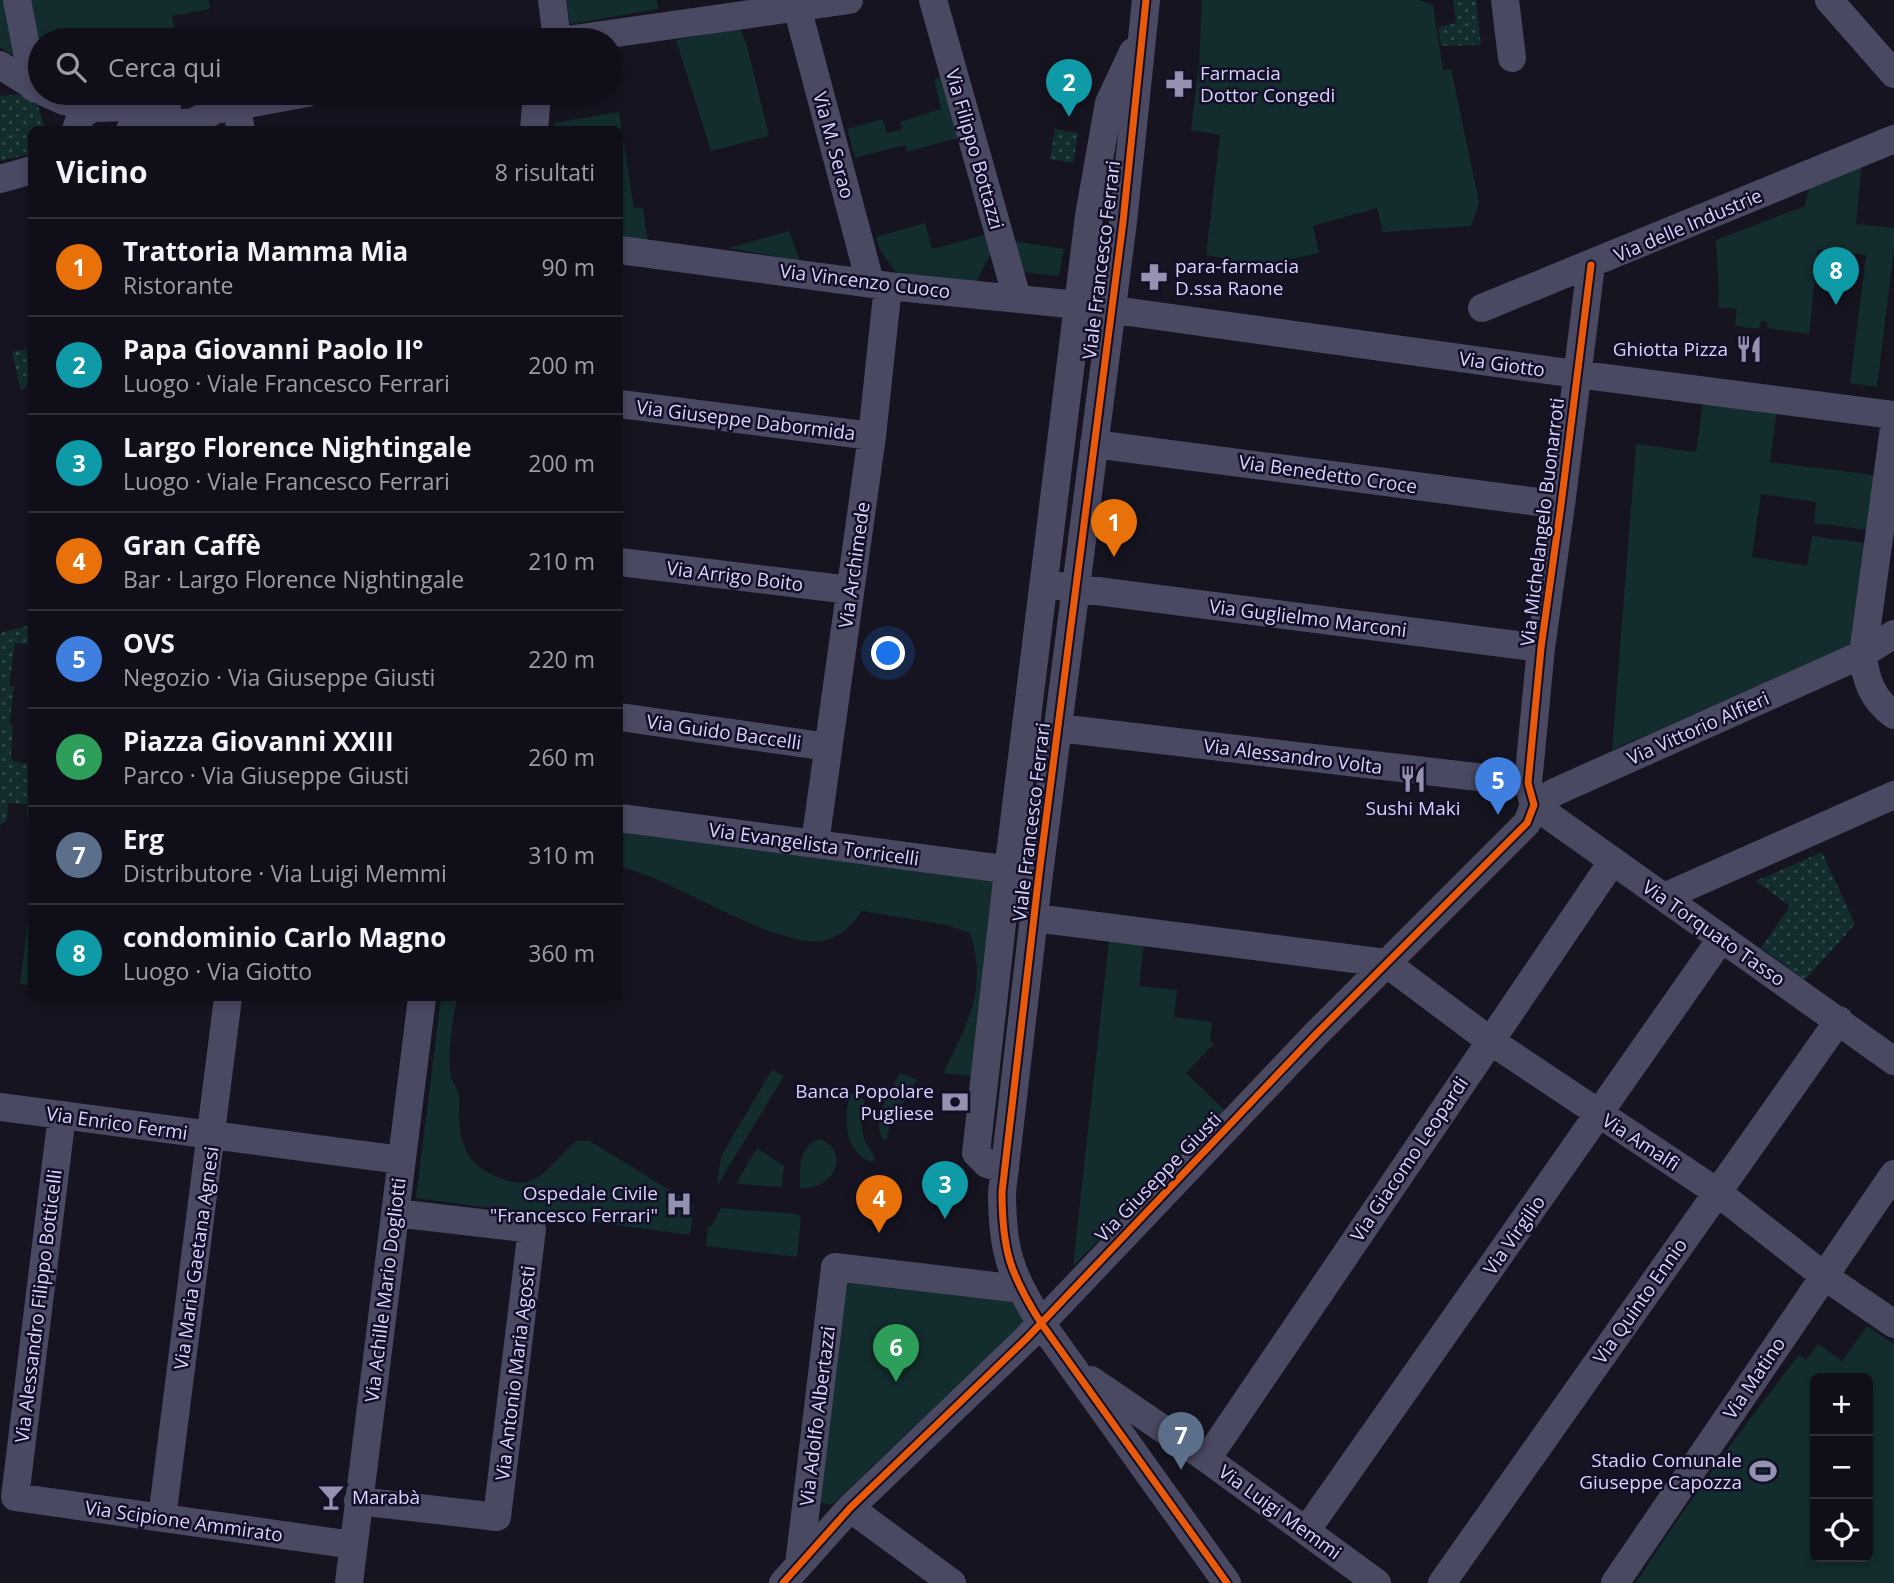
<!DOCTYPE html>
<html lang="it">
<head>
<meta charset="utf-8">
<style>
  :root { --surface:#100f19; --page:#1e1d26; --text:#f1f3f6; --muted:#9c9ca2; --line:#302f38; --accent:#2563eb }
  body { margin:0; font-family:"Open Sans",sans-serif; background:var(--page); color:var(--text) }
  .controls { position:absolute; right:21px; bottom:21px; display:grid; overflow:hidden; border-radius:10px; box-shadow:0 4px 10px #0003 }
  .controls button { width:63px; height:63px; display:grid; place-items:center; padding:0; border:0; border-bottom:2px solid var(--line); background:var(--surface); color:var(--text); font:35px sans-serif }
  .you { position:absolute; left:889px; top:654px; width:24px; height:24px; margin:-18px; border:5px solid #fff; border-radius:50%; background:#1a73e8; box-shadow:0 0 0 10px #1a73e833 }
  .badge { display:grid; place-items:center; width:46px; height:46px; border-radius:50%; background:var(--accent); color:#fff; font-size:23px; font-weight:700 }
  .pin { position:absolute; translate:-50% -58px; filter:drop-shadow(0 2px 4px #0008) }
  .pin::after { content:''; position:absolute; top:37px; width:24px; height:21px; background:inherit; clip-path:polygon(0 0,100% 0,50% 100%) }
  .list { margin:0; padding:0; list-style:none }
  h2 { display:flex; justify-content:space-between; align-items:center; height:91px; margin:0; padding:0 28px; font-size:30px }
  h2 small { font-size:23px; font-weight:400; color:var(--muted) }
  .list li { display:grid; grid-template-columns:46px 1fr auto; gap:21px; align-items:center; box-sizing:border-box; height:98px; padding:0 28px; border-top:2px solid var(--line) }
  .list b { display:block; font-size:26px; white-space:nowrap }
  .list p { margin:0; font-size:23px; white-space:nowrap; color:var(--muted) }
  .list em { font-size:23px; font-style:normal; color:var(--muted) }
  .icon { flex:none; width:38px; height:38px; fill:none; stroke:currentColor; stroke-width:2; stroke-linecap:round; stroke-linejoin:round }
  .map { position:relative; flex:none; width:1894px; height:1583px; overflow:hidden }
  .search { position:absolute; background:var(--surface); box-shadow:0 4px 10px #0003; left:28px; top:28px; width:595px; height:77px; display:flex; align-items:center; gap:18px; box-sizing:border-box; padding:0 24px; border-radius:38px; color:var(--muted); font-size:26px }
  .panel { position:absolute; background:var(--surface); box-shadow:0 4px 10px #0003; left:28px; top:126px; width:595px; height:875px; border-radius:10px }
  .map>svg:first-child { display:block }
  .grass { fill:url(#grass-dots) }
  .garden { fill:#132c2d; fill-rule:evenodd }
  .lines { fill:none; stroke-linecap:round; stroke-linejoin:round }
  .minor { stroke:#4a4962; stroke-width:28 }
  .cycleway-casing { stroke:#130f26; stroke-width:11 }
  .cycleway { stroke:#e8590c; stroke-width:7 }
  .labels { text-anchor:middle; stroke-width:5; stroke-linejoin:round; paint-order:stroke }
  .poi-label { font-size:19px; fill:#d9d4ff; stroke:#130f26; text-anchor:end }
  .street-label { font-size:19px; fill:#d9d4ff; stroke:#130f26 }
</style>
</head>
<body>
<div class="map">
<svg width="1894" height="1583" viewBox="0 0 1894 1583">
  <defs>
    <pattern id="grass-dots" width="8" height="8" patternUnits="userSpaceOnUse" patternTransform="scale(1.75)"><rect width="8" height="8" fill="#132c2d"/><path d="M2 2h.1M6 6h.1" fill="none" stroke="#354a4c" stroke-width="1.8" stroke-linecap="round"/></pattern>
  </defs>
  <rect width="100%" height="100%" fill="#161421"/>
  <path class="grass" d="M 1453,0 L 1476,0 L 1481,45 L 1441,46 L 1438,27 L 1456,23 Z
    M 25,94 L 37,103 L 45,129 L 32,130 L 31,154 L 0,161 L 0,96 Z
    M 1055,129 L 1078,133 L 1073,163 L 1050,159 Z
    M 26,349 L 31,369 L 31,380 L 21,391 L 12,352 Z
    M 31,625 L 31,645 L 15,643 L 9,686 L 14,686 L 9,725 L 13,726 L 11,756 L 14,762 L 31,764 L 31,818 L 27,818 L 27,804 L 8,803 L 7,820 L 0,826 L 0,633 Z
    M 1822,852 L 1855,924 L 1805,980 L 1761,948 L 1790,906 L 1756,881 Z"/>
  <path class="garden" d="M 0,0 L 12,0 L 25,63 L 0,47 Z
    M 25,0 L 209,0 L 210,9 L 172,16 L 176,40 L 40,40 L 40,72 Z
    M 566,0 L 657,0 L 658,9 L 570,24 Z
    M 1202,0 L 1419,0 L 1433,5 L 1443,70 L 1451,69 L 1479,202 L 1471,226 L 1383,232 L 1377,208 L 1313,226 L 1319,253 L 1261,266 L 1206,255 L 1220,135 L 1191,130 L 1199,64 Z
    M 740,28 L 747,46 L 769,136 L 711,151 L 676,40 Z
    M 944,76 L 961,137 L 907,152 L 905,145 L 855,158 L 847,129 L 882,119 L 887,133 L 902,129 L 900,122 L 941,109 L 934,79 Z
    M 619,112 L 634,208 L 643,208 L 648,242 L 620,237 L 620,130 L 553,130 L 554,123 Z
    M 1862,161 L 1856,224 L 1894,228 L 1894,249 L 1877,387 L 1850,383 L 1866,255 L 1818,250 L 1809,334 L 1767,328 L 1767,322 L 1761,321 L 1759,329 L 1735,326 L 1737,309 L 1718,307 L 1719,293 L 1716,240 L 1805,206 L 1810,183 Z
    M 925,223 L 932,249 L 989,234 L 993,250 L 975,283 L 899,276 L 880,250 L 876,237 Z
    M 789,231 L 800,261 L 729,248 Z
    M 1007,240 L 1064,249 L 1059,276 L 1021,272 Z
    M 1703,402 L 1777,410 L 1770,462 L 1875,475 L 1868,530 L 1814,523 L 1816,502 L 1761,494 L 1752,557 L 1807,566 L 1812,536 L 1865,543 L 1853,644 L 1612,750 L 1636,444 L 1696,452 Z
    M 620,832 L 997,882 L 972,1076 L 943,1073 C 968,1024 988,988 970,933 L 947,925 L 862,911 C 853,923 845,933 830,939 C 784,956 673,877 620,867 Z
    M 29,911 L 32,911 L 31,985 L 20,984 Z
    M 1109,940 L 1144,944 L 1139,986 L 1177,990 L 1174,1017 L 1212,1022 L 1210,1041 L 1214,1044 L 1186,1073 L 1227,1112 L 1073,1266 Z
    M 441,998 L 457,998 C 452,1022 447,1052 451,1077 C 453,1084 458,1089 459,1097 C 460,1104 458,1111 459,1118 C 460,1146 469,1166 496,1176 C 505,1180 517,1185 527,1182 C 546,1177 561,1153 576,1141 L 590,1141 L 694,1205 L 690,1235 L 416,1198 Z
    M 772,1070 L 784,1076 L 717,1186 L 721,1156 Z
    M 900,1073 L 917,1080 L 889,1127 L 887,1139 L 884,1140 C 869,1119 890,1093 900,1073 Z
    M 850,1093 L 865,1100 C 862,1114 859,1129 866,1143 C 869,1149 873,1152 875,1159 L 871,1162 C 843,1151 844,1117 850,1093 Z
    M 819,1139 C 849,1147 839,1190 800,1188 C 800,1168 798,1147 819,1139 Z
    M 757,1148 L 784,1166 L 782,1187 L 736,1184 Z
    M 721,1208 L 797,1214 L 801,1218 L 797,1257 L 706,1246 L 708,1227 L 711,1227 Z
    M 841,1279 L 1009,1298 L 1025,1321 L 833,1504 L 819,1503 Z
    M 1867,1326 L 1894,1344 L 1894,1583 L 1636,1583 C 1686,1504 1741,1429 1799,1355 L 1806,1360 L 1818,1344 L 1842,1361 ZM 1815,1378 L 1868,1378 L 1868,1557 L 1815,1557 Z"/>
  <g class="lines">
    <path class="minor" d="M 17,0 L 34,88
      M 552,0 L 557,40
      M 933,0 L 1017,298
      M 1146,0 L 1123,222 L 1039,874 L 1002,1192 C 1002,1250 1010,1274 1041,1323 L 1227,1583
      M 1505,0 L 1512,58
      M 1829,0 L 1894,74
      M 797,7 L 870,282
      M 567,40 L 849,0
      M 0,65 L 40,90
      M 46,93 L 64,101 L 93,108
      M 236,106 L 241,130
      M 76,130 L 81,115 L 93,108 L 167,106
      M 130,130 L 142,124 L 168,125 L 194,122 L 215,110 L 307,93
      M 534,130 L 537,93
      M 0,179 L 32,170
      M 620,250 L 888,286 L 1078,305 L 1576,374 L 1894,415
      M 1482,308 L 1894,139
      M 620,404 L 872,436
      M 1894,428 L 1863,654 C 1865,680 1873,700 1894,715
      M 1094,444 L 1561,505
      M 620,562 L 850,590
      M 1058,586 L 1541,648
      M 1894,634 L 1863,654 L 1555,792 L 1534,805 L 1894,1061
      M 620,717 L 828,747
      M 1058,728 L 1528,783
      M 620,818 L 1026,872
      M 815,843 L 872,436 L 888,286
      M 1664,897 L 1894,795
      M 1035,918 L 1386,963 L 1489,1040 L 1717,1192 L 1824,1276 L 1894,1324
      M 0,1107 L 401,1160
      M 62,1115 L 15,1497 L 353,1545
      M 1005,1169 L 987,1164 L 976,1153 L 1008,871 L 1089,216 L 1109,103 L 1133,52
      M 1091,1380 L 1207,1459 L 1377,1583
      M 1207,1459 L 1612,862
      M 358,1501 L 497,1517 L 532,1229 L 395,1213
      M 850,1508 L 952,1583
      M 162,1518 L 228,998
      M 1306,1531 L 1721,939
      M 799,1565 L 835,1267 L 1020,1289
      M 349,1583 L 422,998
      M 783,1583 L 850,1508 L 1027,1338 L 1316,1034 L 1527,823 L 1534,805 L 1528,783 L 1541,648 L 1561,505 L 1591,265
      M 1442,1583 L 1839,1020
      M 1615,1583 L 1894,1174"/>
    <defs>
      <path id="cycleway" d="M 1146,0 L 1123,222 L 1039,874 L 1002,1192 C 1002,1250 1010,1274 1041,1323 L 1227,1583
        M 783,1583 L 850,1508 L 1027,1338 L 1316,1034 L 1527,823 L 1534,805 L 1528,783 L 1541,648 L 1561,505 L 1591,265"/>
    </defs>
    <use href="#cycleway" class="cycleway-casing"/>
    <use href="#cycleway" class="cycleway"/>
  </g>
  <defs>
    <symbol id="pharmacy-bare" viewBox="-9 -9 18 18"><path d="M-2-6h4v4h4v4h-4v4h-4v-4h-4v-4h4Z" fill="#9591b1" stroke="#130f26" stroke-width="2.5" paint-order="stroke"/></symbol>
    <symbol id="restaurant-bare" viewBox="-9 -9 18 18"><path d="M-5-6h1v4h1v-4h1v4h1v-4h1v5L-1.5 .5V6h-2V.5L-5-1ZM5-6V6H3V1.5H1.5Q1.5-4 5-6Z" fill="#9591b1" stroke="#130f26" stroke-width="2.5" paint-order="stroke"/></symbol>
    <symbol id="bank-bare" viewBox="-9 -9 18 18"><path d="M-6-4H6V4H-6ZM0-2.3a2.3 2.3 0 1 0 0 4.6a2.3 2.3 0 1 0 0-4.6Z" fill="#9591b1" stroke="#130f26" stroke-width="2.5" paint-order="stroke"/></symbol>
    <symbol id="hospital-bare" viewBox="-9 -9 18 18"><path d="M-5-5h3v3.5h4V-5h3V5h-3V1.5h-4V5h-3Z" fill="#9591b1" stroke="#130f26" stroke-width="2.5" paint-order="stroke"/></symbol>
    <symbol id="stadium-bare" viewBox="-9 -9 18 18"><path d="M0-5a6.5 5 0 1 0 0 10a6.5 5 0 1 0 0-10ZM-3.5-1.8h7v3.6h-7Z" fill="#9591b1" stroke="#130f26" stroke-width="2.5" paint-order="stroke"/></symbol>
    <symbol id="bar-bare" viewBox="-9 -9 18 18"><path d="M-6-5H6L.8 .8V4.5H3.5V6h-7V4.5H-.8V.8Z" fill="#9591b1" stroke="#130f26" stroke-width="2.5" paint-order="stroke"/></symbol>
  </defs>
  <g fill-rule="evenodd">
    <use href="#pharmacy-bare" x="1160" y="65" width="38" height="38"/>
    <use href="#pharmacy-bare" x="1135" y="258" width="38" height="38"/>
    <use href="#restaurant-bare" x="1730" y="330" width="38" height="38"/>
    <use href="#restaurant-bare" x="1394" y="760" width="38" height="38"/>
    <use href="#bank-bare" x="936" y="1083" width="38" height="38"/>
    <use href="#hospital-bare" x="660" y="1185" width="38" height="38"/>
    <use href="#stadium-bare" x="1744" y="1452" width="38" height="38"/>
    <use href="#bar-bare" x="312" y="1478" width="38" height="38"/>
  </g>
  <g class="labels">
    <g class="poi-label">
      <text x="1200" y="80" text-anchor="start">Farmacia<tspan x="1200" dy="22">Dottor Congedi</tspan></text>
      <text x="1175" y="273" text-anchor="start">para-farmacia<tspan x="1175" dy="22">D.ssa Raone</tspan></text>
      <text x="1728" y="356">Ghiotta Pizza</text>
      <text x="1413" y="815" text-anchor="middle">Sushi Maki</text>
      <text x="934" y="1098">Banca Popolare<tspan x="934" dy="22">Pugliese</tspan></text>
      <text x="658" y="1200">Ospedale Civile<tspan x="658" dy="22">"Francesco Ferrari"</tspan></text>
      <text x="1742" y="1467">Stadio Comunale<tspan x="1742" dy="22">Giuseppe Capozza</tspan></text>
      <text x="352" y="1504" text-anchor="start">Marabà</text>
    </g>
    <g class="street-label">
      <text transform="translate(834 145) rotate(75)" y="7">Via M. Serao</text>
      <text transform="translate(975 149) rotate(74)" y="7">Via Filippo Bottazzi</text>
      <text transform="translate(1688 225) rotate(-23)" y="7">Via delle Industrie</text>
      <text transform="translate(1101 260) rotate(-83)" y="7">Viale Francesco Ferrari</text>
      <text transform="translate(865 281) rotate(7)" y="7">Via Vincenzo Cuoco</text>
      <text transform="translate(1502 364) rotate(8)" y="7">Via Giotto</text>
      <text transform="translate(746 420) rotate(7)" y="7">Via Giuseppe Dabormida</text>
      <text transform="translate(1328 474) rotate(8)" y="7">Via Benedetto Croce</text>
      <text transform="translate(1542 522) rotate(-83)" y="7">Via Michelangelo Buonarroti</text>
      <text transform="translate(854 565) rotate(-82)" y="7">Via Archimede</text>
      <text transform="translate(735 576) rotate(7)" y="7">Via Arrigo Boito</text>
      <text transform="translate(1308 618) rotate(7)" y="7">Via Guglielmo Marconi</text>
      <text transform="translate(1698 728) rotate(-24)" y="7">Via Vittorio Alfieri</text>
      <text transform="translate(724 732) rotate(8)" y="7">Via Guido Baccelli</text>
      <text transform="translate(1293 756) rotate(7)" y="7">Via Alessandro Volta</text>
      <text transform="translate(1031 822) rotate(-83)" y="7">Viale Francesco Ferrari</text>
      <text transform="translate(814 844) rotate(8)" y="7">Via Evangelista Torricelli</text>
      <text transform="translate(1714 933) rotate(35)" y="7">Via Torquato Tasso</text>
      <text transform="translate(117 1123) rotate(8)" y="7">Via Enrico Fermi</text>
      <text transform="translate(1641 1142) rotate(33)" y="7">Via Amalfi</text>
      <text transform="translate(1409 1159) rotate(-56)" y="7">Via Giacomo Leopardi</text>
      <text transform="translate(1158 1177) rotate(-46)" y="7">Via Giuseppe Giusti</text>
      <text transform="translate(1514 1235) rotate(-55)" y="7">Via Virgilio</text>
      <text transform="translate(196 1258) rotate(-82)" y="7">Via Maria Gaetana Agnesi</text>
      <text transform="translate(385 1290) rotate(-83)" y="7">Via Achille Mario Dogliotti</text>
      <text transform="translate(1640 1301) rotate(-55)" y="7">Via Quinto Ennio</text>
      <text transform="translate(38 1306) rotate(-83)" y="7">Via Alessandro Filippo Botticelli</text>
      <text transform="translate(515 1373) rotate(-83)" y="7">Via Antonio Maria Agosti</text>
      <text transform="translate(1754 1378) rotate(-56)" y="7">Via Matino</text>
      <text transform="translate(817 1416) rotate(-83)" y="7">Via Adolfo Albertazzi</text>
      <text transform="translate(1280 1512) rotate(36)" y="7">Via Luigi Memmi</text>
      <text transform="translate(184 1521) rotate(8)" y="7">Via Scipione Ammirato</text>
    </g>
  </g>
</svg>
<div class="controls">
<button>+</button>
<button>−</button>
<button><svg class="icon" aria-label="locate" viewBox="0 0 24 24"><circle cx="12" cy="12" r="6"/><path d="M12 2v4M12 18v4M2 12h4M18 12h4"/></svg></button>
</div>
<div class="you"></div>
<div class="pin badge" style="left:1114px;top:557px;background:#e8710a">1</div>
<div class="pin badge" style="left:1069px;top:117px;background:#0f9aa8">2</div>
<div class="pin badge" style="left:945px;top:1219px;background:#0f9aa8">3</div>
<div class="pin badge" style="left:879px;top:1233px;background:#e8710a">4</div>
<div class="pin badge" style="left:1498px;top:815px;background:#3f7fe0">5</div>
<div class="pin badge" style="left:896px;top:1382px;background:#2e9e5b">6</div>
<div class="pin badge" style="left:1181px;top:1470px;background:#5c6f8a">7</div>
<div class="pin badge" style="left:1836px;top:305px;background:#0f9aa8">8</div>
<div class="search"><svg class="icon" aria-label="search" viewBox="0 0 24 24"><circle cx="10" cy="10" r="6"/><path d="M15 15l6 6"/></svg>Cerca qui</div>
<section class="panel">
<h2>Vicino<small>8 risultati</small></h2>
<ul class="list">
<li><span class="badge" style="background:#e8710a">1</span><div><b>Trattoria Mamma Mia</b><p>Ristorante</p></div><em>90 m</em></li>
<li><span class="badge" style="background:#0f9aa8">2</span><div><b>Papa Giovanni Paolo II°</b><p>Luogo · Viale Francesco Ferrari</p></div><em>200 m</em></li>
<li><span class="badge" style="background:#0f9aa8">3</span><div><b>Largo Florence Nightingale</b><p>Luogo · Viale Francesco Ferrari</p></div><em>200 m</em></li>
<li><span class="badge" style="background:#e8710a">4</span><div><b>Gran Caffè</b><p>Bar · Largo Florence Nightingale</p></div><em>210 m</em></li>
<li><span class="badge" style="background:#3f7fe0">5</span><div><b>OVS</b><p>Negozio · Via Giuseppe Giusti</p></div><em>220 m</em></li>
<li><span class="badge" style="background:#2e9e5b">6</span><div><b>Piazza Giovanni XXIII</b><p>Parco · Via Giuseppe Giusti</p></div><em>260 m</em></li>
<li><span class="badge" style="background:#5c6f8a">7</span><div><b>Erg</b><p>Distributore · Via Luigi Memmi</p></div><em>310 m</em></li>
<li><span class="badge" style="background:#0f9aa8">8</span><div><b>condominio Carlo Magno</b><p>Luogo · Via Giotto</p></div><em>360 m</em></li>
</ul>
</section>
</div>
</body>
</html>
